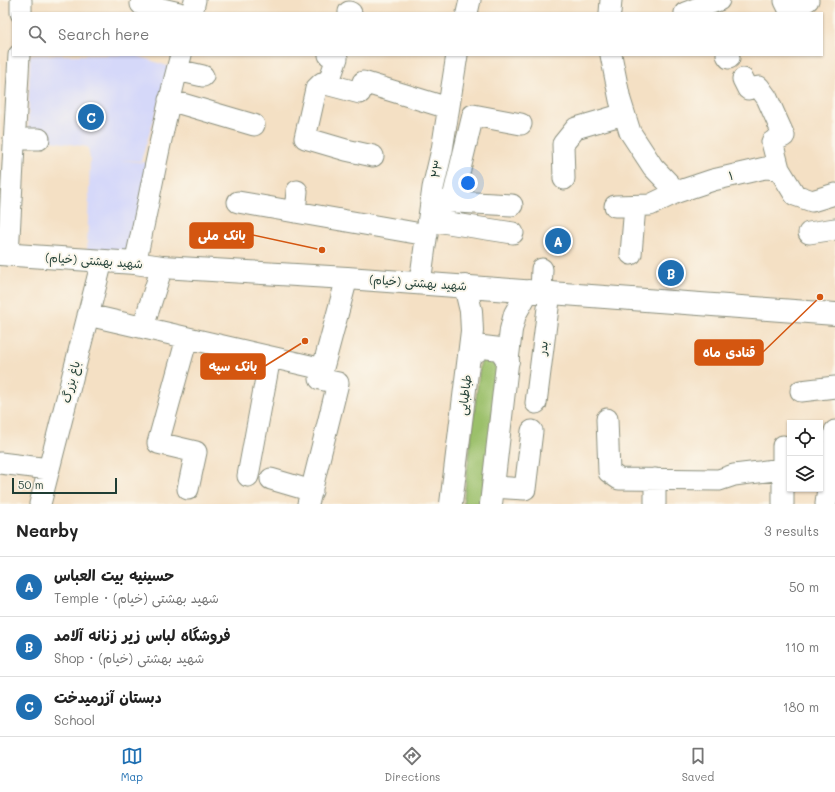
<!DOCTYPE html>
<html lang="en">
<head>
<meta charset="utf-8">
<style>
  :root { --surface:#fff; --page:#f2f2f2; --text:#222; --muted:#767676; --line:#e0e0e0; --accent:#1f6fb2 }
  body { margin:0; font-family:Mali,"Playpen Sans Arabic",sans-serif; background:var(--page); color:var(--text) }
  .controls { position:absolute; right:12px; bottom:12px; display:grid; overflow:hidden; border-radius:0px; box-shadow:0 1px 3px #0004 }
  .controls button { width:36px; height:36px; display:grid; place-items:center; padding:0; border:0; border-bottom:1px solid var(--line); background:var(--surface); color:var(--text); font:20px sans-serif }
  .scale { position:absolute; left:12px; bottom:10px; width:105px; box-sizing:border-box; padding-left:4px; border:2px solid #1f3d34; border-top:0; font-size:11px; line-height:14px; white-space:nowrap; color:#1f3d34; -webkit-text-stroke:3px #fbf7ec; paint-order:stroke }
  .you { position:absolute; left:468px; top:183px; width:14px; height:14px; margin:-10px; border:3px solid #fff; border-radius:50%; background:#1a73e8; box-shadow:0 0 0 6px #1a73e833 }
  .badge { display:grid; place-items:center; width:26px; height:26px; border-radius:50%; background:var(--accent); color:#fff; font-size:13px; font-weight:700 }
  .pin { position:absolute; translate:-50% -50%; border:2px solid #fff; box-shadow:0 1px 4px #0006 }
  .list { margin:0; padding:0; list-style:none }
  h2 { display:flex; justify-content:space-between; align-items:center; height:52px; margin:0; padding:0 16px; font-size:17px }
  h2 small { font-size:13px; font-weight:400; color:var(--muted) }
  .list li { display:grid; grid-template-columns:26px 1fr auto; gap:12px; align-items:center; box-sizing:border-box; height:60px; padding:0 16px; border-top:1px solid var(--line) }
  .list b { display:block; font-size:15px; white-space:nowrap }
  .list p { margin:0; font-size:13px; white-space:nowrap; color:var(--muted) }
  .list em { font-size:13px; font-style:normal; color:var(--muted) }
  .icon { flex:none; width:22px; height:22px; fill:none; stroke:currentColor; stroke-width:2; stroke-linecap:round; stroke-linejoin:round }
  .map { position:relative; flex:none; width:835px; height:504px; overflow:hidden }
  .search { position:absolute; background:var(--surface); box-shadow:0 1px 3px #0004; left:12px; right:12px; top:12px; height:44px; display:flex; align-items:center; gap:10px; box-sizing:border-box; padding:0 14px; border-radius:0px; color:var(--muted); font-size:15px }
  .sheet { height:232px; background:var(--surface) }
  nav { display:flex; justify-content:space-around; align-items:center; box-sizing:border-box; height:56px; border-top:1px solid var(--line); background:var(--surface); font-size:11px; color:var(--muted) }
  nav a { display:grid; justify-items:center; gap:2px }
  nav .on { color:var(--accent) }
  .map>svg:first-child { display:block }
  .built { fill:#d5d8f9 }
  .green { fill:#9bc06b; stroke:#5d7e50 }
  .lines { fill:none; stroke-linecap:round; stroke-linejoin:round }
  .minor-casing { stroke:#8a8e7c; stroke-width:23 }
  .major-casing { stroke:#8a8e7c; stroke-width:24 }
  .minor { stroke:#fff; stroke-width:21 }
  .major { stroke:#fff; stroke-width:22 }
  .labels { text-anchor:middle; stroke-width:4; stroke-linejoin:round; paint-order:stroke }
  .street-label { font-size:12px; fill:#1f3d34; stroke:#fbf7ec }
  .leader { fill:none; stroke:#d45610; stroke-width:1.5 }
  .callout-dot { fill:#d45610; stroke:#fbf7ec; stroke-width:1.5 }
  .callout { fill:#d45610; stroke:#d45610; stroke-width:1.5 }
  .callout-label { font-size:13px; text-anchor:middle; font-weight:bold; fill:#fff }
</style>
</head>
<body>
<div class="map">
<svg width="835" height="504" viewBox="0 0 835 504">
  <rect width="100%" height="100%" fill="#fbf7ec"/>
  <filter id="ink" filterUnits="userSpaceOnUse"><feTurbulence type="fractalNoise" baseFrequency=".025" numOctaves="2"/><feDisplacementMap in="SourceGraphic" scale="8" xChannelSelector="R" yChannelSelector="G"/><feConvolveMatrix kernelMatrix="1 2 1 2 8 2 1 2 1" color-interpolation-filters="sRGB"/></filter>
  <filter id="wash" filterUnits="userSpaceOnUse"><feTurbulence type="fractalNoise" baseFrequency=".012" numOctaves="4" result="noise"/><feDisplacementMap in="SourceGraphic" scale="16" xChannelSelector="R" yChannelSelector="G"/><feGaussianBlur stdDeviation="0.9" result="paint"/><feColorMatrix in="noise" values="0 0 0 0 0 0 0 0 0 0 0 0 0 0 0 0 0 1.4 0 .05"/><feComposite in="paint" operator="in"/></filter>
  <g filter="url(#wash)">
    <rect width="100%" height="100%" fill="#f4e0c4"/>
    <path class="built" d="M 30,55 L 135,55 L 170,67 L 141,161 L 120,160 L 151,163 L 131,250 L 87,251 L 90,159 L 88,147 L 28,137 Z"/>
    <path class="green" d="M 500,355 L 482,504 L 463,504 L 480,365 L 482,358 Z"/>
  </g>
  <g filter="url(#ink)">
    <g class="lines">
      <defs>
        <path id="minor" d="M 785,1 L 790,11 L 808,0
          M 141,4 L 179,13
          M 349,12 L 351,13
          M 21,13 L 21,0
          M 192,13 L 195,0
          M 467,13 L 470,0
          M 610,13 L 611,0
          M 685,13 L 719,0
          M 611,55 L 620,100 L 630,132 L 653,167 L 677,192
          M 727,55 L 729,58
          M 177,70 L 203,76
          M 743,79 L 748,89 L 759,87 L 767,98 L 784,136 L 772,142 L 779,169
          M 328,84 L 337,58 L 329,55
          M 169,100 L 254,125
          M 14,139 L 39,139
          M 373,156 L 346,150 L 305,138 L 316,89 L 322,83 L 360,93 L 363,82 L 448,108
          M 564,179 L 563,144 L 576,128 L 624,114
          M 438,201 L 512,205
          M 238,202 L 427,235
          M 452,202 L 473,115 L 521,124
          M 615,206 L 650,205 L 677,192 L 713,180 L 765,168 L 779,169 L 795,195 L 812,201 L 835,194
          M 295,212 L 297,191
          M 429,220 L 513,233
          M 809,233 L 835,229
          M 631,254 L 635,206
          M 8,255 L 19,55
          M 135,263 C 151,194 162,124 181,55
          M 420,283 L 433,188 L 442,150 L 457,55
          M 541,292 L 542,269
          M 88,315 L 323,369
          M 143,327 L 162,267
          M 187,338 L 158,443 L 196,452 L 188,489
          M 801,391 L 835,387
          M 536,403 L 550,292
          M 607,419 L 609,472 L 619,479 L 719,480 L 734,475 L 783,469
          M 783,446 L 783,504
          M 0,463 L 49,469
          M 248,476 L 270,357
          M 271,479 L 312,491
          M 655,479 L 655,504
          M 493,487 L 525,489 L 532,431
          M 40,504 L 102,261
          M 308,504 L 338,383 L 320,379 L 347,278
          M 826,504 L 835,431"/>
        <path id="major" d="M 0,254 L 135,263 L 162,267 L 347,278 L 835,314
          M 469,356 L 483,347 L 500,349 L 508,361
          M 451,504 L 472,331 L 471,311 L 465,286
          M 491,504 L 511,330 L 515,314 L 528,291"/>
      </defs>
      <use href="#minor" class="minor-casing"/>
      <use href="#major" class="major-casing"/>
      <use href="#minor" class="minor"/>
      <use href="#major" class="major"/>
    </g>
  </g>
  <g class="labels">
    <g class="street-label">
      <text transform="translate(437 169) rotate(-77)" y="4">۲۳</text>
      <text transform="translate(731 176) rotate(-12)" y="4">۱</text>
      <text transform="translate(94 261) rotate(4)" y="4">شهید بهشتی (خیام)</text>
      <text transform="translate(418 283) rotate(4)" y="4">شهید بهشتی (خیام)</text>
      <text transform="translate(543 348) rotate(-83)" y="4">بدر</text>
      <text transform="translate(71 382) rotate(-76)" y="4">باغ بزرگ</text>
      <text transform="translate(465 395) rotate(-83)" y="4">طباطبایی</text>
    </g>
  </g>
  <path class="leader" d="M322 250L253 235M820 297L763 352M305 341L265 366"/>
  <g class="callout-dot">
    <circle cx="322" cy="250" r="4"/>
    <circle cx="820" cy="297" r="4"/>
    <circle cx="305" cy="341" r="4"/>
  </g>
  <g class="callout">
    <rect x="190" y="223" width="63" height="25" rx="4"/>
    <rect x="695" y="340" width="68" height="25" rx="4"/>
    <rect x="201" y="354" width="64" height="25" rx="4"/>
  </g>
  <g class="callout-label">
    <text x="222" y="240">بانک ملی</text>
    <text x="729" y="357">قنادی ماه</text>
    <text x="233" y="371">بانک سپه</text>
  </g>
</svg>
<div class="controls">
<button><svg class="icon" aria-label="locate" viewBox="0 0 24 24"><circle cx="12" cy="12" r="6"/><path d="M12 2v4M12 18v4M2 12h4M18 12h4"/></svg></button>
<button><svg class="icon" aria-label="layers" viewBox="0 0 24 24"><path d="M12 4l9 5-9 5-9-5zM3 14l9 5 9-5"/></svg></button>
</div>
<div class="scale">50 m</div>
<div class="you"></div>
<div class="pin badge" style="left:558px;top:241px">A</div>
<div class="pin badge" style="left:671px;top:273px">B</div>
<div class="pin badge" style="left:91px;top:117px">C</div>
<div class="search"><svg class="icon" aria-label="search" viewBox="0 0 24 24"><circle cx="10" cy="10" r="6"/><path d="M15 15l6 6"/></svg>Search here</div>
</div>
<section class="sheet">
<h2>Nearby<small>3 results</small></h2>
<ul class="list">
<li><span class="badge">A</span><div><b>حسینیه بیت العباس</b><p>Temple · شهید بهشتی (خیام)</p></div><em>50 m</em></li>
<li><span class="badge">B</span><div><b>فروشگاه لباس زیر زنانه آلامد</b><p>Shop · شهید بهشتی (خیام)</p></div><em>110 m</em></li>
<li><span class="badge">C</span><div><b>دبستان آزرمیدخت</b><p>School</p></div><em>180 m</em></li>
</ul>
</section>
<nav>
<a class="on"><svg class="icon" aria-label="map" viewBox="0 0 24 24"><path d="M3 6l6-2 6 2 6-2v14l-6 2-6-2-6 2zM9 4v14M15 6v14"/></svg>Map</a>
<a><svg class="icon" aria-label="directions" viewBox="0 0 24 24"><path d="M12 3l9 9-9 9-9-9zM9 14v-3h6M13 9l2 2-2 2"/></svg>Directions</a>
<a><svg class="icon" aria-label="saved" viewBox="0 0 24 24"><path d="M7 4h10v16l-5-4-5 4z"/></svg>Saved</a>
</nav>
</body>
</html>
